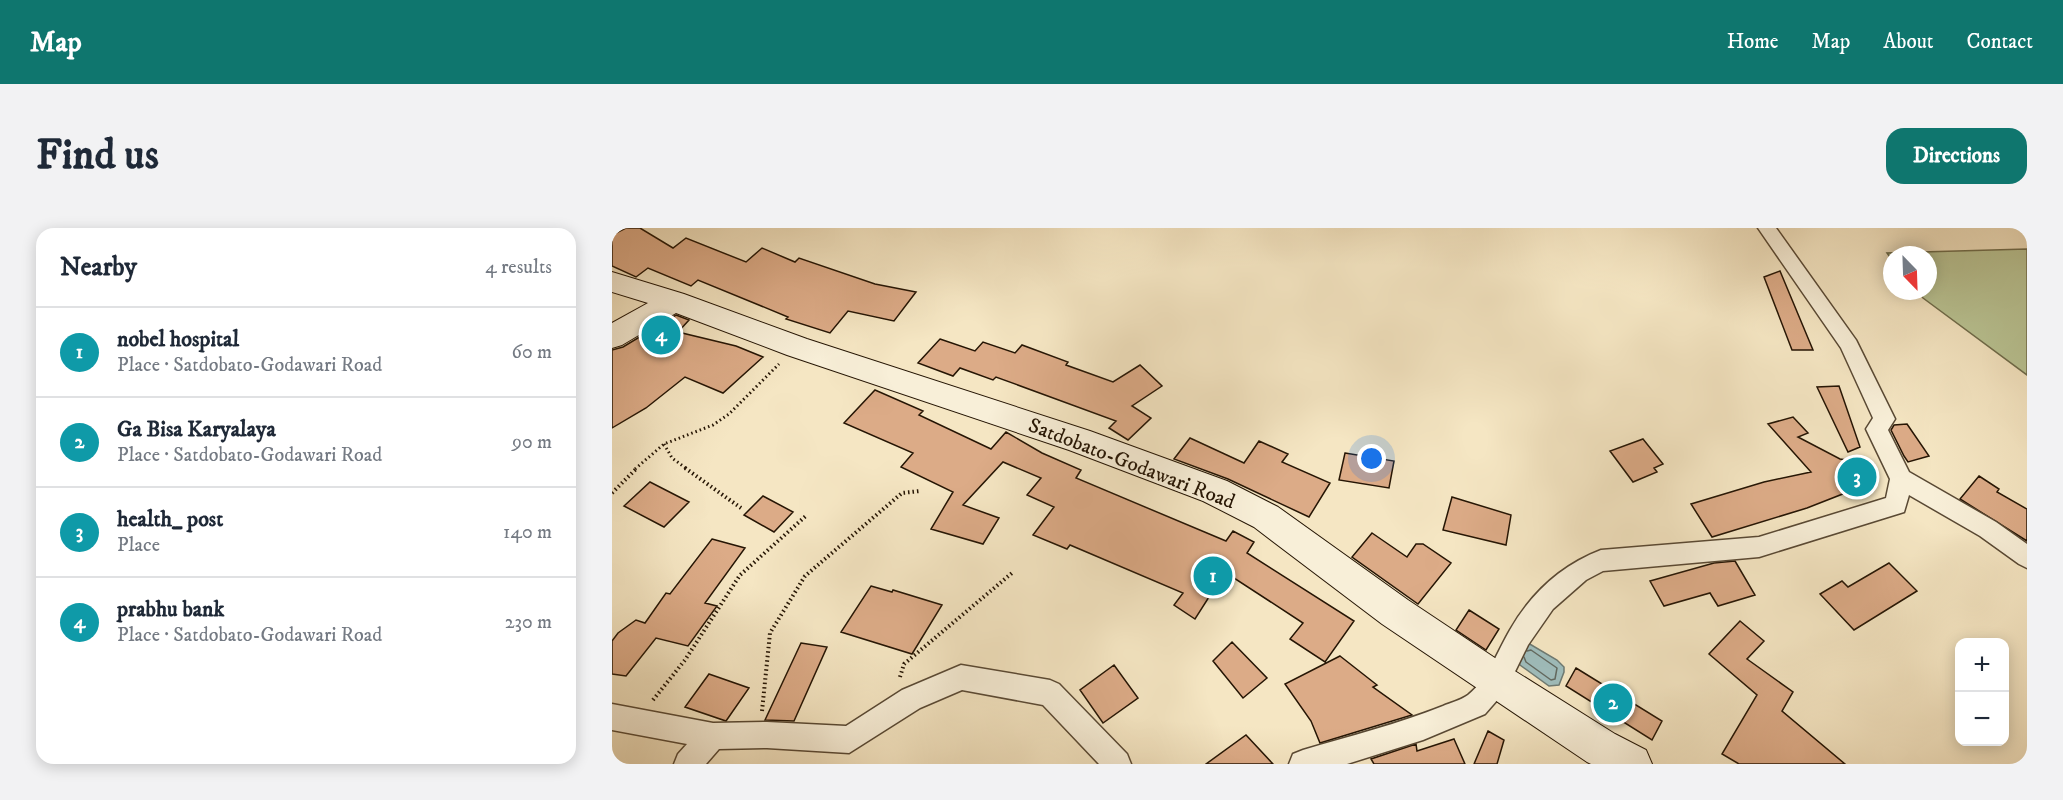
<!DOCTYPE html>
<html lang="en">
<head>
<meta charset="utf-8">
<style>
  :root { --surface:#fff; --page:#f2f2f3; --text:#1f2937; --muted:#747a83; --line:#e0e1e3; --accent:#0f766e }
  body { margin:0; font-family:"IM FELL DW Pica",serif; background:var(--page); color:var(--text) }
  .controls { position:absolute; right:18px; bottom:18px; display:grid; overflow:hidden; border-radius:12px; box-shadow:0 3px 15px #0003 }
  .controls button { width:54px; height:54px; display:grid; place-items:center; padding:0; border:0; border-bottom:2px solid var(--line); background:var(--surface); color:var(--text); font:30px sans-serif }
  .compass { position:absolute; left:1271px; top:18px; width:54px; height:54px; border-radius:50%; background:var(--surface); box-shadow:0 3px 15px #0003; rotate:157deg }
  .you { position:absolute; left:760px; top:231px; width:21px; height:21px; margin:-15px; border:4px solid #fff; border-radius:50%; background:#1a73e8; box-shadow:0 0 0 9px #1a73e833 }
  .badge { display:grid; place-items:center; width:39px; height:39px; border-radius:50%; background:var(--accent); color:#fff; font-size:20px; font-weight:700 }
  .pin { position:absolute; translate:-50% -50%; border:3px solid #fff; box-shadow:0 2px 6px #0006 }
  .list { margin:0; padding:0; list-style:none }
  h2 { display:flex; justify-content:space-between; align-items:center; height:78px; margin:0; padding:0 24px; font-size:26px }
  h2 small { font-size:20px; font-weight:400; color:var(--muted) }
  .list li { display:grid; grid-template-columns:39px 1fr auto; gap:18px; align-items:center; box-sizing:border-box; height:90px; padding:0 24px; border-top:2px solid var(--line) }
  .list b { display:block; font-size:22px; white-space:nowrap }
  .list p { margin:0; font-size:20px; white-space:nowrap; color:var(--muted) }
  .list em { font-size:20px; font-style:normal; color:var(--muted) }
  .map { position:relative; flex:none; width:1415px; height:536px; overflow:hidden; border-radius:18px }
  header { display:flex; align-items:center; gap:36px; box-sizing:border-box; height:84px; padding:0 30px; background:var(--accent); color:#fff }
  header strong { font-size:28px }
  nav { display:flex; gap:33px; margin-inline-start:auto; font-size:21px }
  .intro { display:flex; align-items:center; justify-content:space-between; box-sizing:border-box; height:144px; padding:0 36px }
  h1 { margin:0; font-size:42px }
  .button { padding:15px 27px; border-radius:18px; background:var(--accent); color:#fff; font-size:21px; font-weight:700 }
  main { display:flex; gap:36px; padding:0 36px }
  aside { flex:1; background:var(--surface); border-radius:18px; box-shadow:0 3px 15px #0003 }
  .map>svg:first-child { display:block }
  .green { fill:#bac595; stroke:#706d4c; stroke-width:1.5 }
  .water { fill:#9fbdbc; stroke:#6e7a72; stroke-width:1.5 }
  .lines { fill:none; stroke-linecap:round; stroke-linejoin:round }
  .shore { stroke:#626960; stroke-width:1.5 }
  .building { fill:#dcab87; stroke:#251504; stroke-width:1.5 }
  .street-casing { stroke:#594934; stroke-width:3 }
  .secondary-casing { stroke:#251504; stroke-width:2 }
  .path-far1 { stroke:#251504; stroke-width:3; stroke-dasharray:1.5 3; stroke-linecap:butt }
  .path { stroke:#251504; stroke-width:4; stroke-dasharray:1.5 3; stroke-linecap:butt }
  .street { fill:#f8efd8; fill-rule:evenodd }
  .secondary { fill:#f8efd8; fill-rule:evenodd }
  .labels { text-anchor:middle; stroke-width:5; stroke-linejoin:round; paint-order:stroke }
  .street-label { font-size:21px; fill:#251504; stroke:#f8efd8 }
</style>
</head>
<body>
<header>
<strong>Map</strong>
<nav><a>Home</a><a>Map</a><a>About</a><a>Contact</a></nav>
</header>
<div class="intro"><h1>Find us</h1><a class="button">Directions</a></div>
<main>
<aside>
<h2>Nearby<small>4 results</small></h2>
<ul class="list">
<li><span class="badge" style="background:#0f9aa8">1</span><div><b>nobel hospital</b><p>Place · Satdobato-Godawari Road</p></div><em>60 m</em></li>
<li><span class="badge" style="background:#0f9aa8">2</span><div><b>Ga Bisa Karyalaya</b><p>Place · Satdobato-Godawari Road</p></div><em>90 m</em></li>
<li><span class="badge" style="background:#0f9aa8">3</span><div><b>health_ post</b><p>Place</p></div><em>140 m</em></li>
<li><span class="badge" style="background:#0f9aa8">4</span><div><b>prabhu bank</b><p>Place · Satdobato-Godawari Road</p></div><em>230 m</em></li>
</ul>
</aside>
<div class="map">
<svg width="1415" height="536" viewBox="0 0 1415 536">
  <rect width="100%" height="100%" fill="#f5e6c3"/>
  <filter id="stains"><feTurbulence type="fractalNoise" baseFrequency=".00333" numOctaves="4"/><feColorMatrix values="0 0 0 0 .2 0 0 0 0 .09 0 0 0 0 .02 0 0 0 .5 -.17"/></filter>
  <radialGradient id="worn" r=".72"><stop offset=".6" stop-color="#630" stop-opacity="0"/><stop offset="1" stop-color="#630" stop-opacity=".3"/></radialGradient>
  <path class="green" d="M 1415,21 L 1415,147 L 1311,70 L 1305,63 L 1316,63 L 1316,27 L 1280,27 L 1280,32 L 1275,25 Z"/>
  <path class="water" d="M 916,415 L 945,432 L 952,439 L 952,444 L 947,457 L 937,458 L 908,437 L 907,435 Z"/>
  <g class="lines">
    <path class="shore" d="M 912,429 L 914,434 L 939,452 L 943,451 L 945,440 L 919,422 L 915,423"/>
  </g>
  <path class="building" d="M 14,0 L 28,0 L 61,20 L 74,10 L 134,34 L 150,20 L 183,34 L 187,30 L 263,56 L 304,64 L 282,93 L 236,83 L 218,105 L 174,91 L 176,89 L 86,52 L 79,58 L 36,40 L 24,49 L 0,38 L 0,7 Z
    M 1168,43 L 1201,122 L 1180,122 L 1152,49 Z
    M 64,87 L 77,92 L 66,104 L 124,118 L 151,129 L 111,165 L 73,149 L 34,180 L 0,200 L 0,122 L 11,119 Z
    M 328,111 L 363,123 L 371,114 L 403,125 L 410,117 L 456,134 L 454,137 L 501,154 L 528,137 L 550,158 L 520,178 L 539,190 L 516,212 L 497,200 L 504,193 L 384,149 L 381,152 L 348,140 L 341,148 L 306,135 Z
    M 1227,158 L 1248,219 L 1236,224 L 1205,159 Z
    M 263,162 L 311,183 L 307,187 L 379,221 L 394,204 L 430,225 L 469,242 L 464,250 L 614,313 L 621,303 L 642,314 L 635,325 L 742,393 L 713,434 L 678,411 L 691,395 L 619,348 L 610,360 L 604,358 L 583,391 L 562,377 L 571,365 L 458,317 L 455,321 L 421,307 L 442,279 L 415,267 L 429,250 L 391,234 L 351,277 L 387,290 L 371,316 L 319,301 L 341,264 L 289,239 L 301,225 L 232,195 Z
    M 1181,189 L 1196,205 L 1186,209 L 1228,231 L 1262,236 L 1261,254 L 1248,269 L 1241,262 L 1195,280 L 1100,309 L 1079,276 L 1152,254 L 1199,244 L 1156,196 Z
    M 1295,196 L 1317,228 L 1296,234 L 1292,228 L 1279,202 L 1282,197 Z
    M 578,210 L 632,235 L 647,213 L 676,226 L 670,234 L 718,255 L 697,289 L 616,251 L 562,231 Z
    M 1031,211 L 1051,236 L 1042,240 L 1045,244 L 1021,254 L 998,223 Z
    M 733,225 L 782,233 L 777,260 L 727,252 Z
    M 1367,248 L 1387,261 L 1385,264 L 1415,281 L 1415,313 L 1348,271 Z
    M 38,254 L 77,274 L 52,299 L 12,278 Z
    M 151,268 L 181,284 L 162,304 L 132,287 Z
    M 840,269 L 899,287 L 894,317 L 831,302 Z
    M 760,305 L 795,329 L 804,316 L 811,316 L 839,335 L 806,376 L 740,329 Z
    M 100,311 L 133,320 L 93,375 L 105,378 L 76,418 L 44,410 L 14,448 L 0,446 L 0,413 L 6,405 L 24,392 L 33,395 L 54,365 L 58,366 Z
    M 1123,333 L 1143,367 L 1106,378 L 1098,365 L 1052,378 L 1038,353 L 1102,335 Z
    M 1277,335 L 1305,363 L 1242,402 L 1208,366 L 1230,353 L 1236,359 Z
    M 259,358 L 280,364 L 281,362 L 330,377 L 300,426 L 229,404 Z
    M 857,382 L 887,401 L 874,422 L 844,402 Z
    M 1128,393 L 1152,413 L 1135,431 L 1181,464 L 1170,483 L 1233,536 L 1127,536 L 1110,526 L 1145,467 L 1097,426 Z
    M 620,414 L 655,450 L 631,470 L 601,433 Z
    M 189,415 L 215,419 L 182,493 L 153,492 Z
    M 728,428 L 765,457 L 761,459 L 800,487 L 708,515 L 699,493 L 673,456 Z
    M 502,437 L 526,470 L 491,495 L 468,462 Z
    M 964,440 L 1050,493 L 1040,512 L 954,458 Z
    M 97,446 L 137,460 L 114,493 L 73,479 Z
    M 876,503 L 892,512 L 885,536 L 862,536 Z
    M 634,507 L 661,536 L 594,536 Z
    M 842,511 L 853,536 L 762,536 L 759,531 L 804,516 L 805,523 Z"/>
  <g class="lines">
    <defs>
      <path id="street" d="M 1146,0 L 1164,0 L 1244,112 L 1283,191 L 1276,202 L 1297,244 L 1384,294 L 1415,316 L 1415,340 L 1407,336 L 1368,308 L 1297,267 L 1292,284 L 1147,329 L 991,343 L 974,352 L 941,381 L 916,417 L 894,462 L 873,486 L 811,512 L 735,536 L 677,536 L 681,526 L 691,522 C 738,508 786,496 831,478 C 838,475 849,472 856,467 C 877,450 885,424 898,402 C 919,365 950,337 989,322 L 1147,309 L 1274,270 L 1278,251 L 1254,201 L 1261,190 L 1229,120 Z
        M 349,437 L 438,452 L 447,456 L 515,526 L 519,536 L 487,536 L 431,477 L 350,462 L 308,480 L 237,525 L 155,520 L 107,521 L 94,536 L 62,536 L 66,526 L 75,516 L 0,502 L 0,476 L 101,495 L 155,494 L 234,498 L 290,462 Z"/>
      <path id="secondary" d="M 0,44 L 72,66 L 195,111 L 478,203 L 615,253 L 666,279 L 796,372 L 898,440 L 1003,506 L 1034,522 L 1040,536 L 979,536 L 975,534 L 770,396 L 642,299 L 591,273 L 457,222 L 175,127 L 64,85 L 10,117 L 0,120 L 0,95 L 36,75 L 0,64 Z"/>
    </defs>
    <use href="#street" class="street-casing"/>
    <use href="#secondary" class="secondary-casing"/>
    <path class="path-far1" d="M 52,216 L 60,230 L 75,241
      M 23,241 L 52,216 L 101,197 L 117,186 L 167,136"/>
    <path class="path" d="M 73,240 L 129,280
      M 0,265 L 25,240
      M 288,449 L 292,436 L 400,345
      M 41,472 L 73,432 L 128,347 L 195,287
      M 150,483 L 158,405 L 193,348 L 290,265 L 308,263"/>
    <use href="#street" class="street"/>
    <use href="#secondary" class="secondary"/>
  </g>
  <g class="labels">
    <g class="street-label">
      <text transform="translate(520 235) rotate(21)" y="7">Satdobato-Godawari Road</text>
    </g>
  </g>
  <rect width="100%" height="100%" filter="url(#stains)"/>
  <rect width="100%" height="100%" fill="url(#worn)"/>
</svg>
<div class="controls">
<button>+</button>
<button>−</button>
</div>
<svg class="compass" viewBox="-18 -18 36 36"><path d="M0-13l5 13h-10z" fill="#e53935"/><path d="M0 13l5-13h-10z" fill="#747a83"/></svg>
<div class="you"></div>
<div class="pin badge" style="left:601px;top:348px;background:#0f9aa8">1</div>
<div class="pin badge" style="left:1001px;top:475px;background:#0f9aa8">2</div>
<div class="pin badge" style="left:1245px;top:249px;background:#0f9aa8">3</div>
<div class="pin badge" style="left:49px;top:107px;background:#0f9aa8">4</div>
</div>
</main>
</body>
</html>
